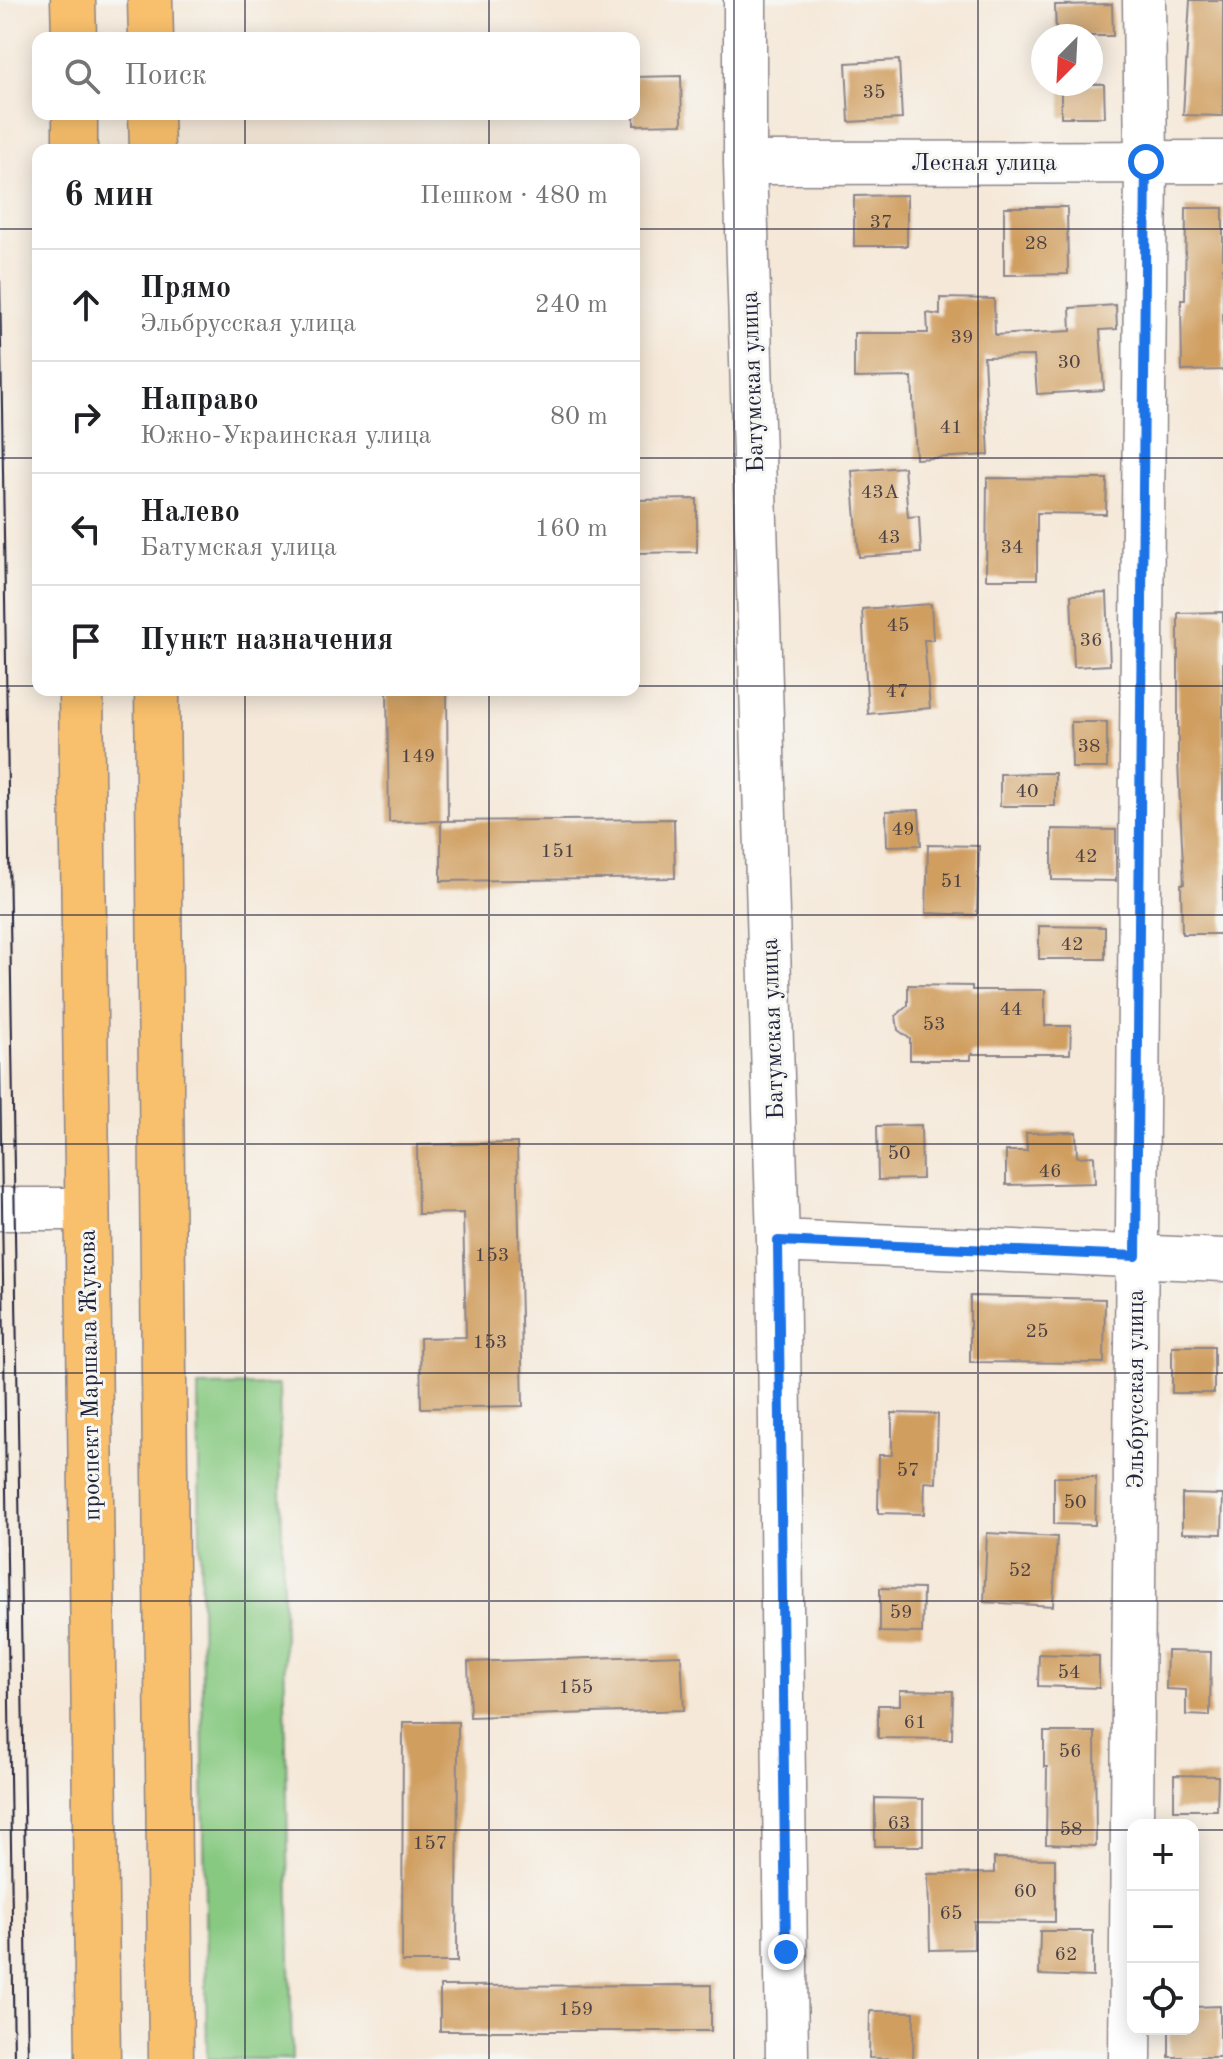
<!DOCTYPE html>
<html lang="ru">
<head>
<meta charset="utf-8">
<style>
  :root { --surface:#fff; --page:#f6f6f6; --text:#202124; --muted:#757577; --line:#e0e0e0 }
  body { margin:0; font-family:"Old Standard TT",serif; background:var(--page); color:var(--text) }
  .controls { position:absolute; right:24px; bottom:24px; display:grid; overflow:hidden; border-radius:16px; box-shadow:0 4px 20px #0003 }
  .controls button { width:72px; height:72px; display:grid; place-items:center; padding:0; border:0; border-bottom:2px solid var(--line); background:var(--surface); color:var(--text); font:40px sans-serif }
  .compass { position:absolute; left:1031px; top:24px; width:72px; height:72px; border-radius:50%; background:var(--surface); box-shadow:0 4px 20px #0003; rotate:204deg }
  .stop { position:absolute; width:24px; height:24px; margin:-18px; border:6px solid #1a73e8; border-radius:50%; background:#fff }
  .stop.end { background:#1a73e8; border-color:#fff; box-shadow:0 2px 8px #0008 }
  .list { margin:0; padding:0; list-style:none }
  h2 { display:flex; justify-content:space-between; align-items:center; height:104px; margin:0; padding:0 32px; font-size:34px }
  h2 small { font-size:26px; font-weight:400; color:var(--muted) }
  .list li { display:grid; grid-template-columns:52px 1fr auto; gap:24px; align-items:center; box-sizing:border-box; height:112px; padding:0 32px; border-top:2px solid var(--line) }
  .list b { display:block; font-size:30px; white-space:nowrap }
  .list p { margin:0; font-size:26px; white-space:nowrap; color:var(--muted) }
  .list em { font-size:26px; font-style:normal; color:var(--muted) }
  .icon { flex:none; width:44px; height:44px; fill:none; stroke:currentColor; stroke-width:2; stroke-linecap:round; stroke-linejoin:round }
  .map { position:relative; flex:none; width:1223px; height:2059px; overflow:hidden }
  .search { position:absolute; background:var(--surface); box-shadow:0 4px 20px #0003; left:32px; top:32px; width:608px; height:88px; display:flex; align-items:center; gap:20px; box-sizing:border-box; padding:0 28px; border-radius:16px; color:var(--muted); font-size:30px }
  .panel { position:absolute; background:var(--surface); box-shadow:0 4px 20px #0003; left:32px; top:144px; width:608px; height:552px; border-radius:16px }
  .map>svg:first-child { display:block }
  .green { fill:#87c981; stroke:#54765e; stroke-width:2 }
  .building { fill:#d09f60 }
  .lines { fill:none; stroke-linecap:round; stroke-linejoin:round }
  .minor-casing { stroke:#8c858a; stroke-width:45 }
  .highway-casing { stroke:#8c858a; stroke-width:47 }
  .minor { stroke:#fff; stroke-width:42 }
  .highway { stroke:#f8bf6c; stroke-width:44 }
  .tram { stroke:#22223b; stroke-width:2 }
  .route { stroke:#1a73e8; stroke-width:10 }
  .grid { fill:none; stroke:#22223b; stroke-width:2; stroke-opacity:0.55 }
  .labels { text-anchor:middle; stroke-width:6; stroke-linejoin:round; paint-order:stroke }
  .number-label { font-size:20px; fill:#4e4144 }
  .street-label { font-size:24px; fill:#22223b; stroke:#f6f6f2 }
</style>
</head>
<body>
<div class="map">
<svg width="1223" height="2059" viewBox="0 0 1223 2059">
  <rect width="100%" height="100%" fill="#f6f6f2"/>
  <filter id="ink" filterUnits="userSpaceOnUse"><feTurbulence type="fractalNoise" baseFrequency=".0125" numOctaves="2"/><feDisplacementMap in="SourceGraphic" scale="16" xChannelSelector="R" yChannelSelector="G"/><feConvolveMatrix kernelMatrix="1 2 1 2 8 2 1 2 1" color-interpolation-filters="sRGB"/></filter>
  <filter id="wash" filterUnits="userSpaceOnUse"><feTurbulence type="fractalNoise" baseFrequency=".006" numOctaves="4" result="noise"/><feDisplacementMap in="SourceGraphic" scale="32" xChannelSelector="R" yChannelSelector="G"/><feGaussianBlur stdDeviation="1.8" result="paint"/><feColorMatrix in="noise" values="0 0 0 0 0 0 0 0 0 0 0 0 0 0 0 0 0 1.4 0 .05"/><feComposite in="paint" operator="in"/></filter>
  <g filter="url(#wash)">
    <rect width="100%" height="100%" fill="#f5e8d8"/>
    <path class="green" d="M 279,1385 L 292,2059 L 207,2059 L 198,1386 Z"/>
    <g id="blocks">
      <path class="building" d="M 1190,0 L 1223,0 L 1223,116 L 1183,115 Z
        M 1112,4 L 1113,36 L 1056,36 L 1055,5 Z
        M 899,60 L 902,119 L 849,122 L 846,63 Z
        M 681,76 L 682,124 L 634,125 L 634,77 Z
        M 1061,84 L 1104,84 L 1105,117 L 1061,117 Z
        M 907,195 L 907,246 L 854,246 L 854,196 Z
        M 1004,207 L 1067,207 L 1068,274 L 1004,275 Z
        M 1186,208 L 1223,208 L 1223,370 L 1182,371 L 1181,300 L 1185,300 Z
        M 940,298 L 994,299 L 995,335 L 1071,331 L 1070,308 L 1116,305 L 1117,329 L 1100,330 L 1104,390 L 1037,394 L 1034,356 L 984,357 L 989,455 L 916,459 L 912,377 L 854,378 L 854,333 L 928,333 L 927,313 L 940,315 Z
        M 904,467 L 908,517 L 919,516 L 921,553 L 859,557 L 852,471 Z
        M 987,478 L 1107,479 L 1106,514 L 1037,513 L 1037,579 L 986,579 Z
        M 697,499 L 697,552 L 634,553 L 634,500 Z
        M 1107,593 L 1110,665 L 1074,667 L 1071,595 Z
        M 931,604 L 933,640 L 924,640 L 930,708 L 868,714 L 862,609 Z
        M 1223,612 L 1223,934 L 1182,934 L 1181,884 L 1184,884 L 1178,763 L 1178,613 Z
        M 387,690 L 447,690 L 448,821 L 389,822 Z
        M 1071,722 L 1107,722 L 1107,768 L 1072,768 Z
        M 1055,773 L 1055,806 L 1000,806 L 1000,774 Z
        M 919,810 L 921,845 L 887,846 L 886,811 Z
        M 674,819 L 675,878 L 441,881 L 441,821 Z
        M 1052,829 L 1116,830 L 1116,881 L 1052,880 Z
        M 928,845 L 979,846 L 977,915 L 926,913 Z
        M 1039,926 L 1105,927 L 1105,959 L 1039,959 Z
        M 908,985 L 972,986 L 972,990 L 1045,990 L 1045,1026 L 1071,1026 L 1070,1054 L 971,1054 L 971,1060 L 910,1060 L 910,1039 L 898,1030 L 896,1016 L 908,1005 Z
        M 921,1125 L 922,1179 L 878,1180 L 877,1126 Z
        M 1076,1132 L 1077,1157 L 1094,1156 L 1095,1183 L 1006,1185 L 1006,1151 L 1027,1151 L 1026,1133 Z
        M 517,1143 L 523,1406 L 421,1408 L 420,1338 L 466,1337 L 463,1213 L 418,1214 L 417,1145 Z
        M 970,1296 L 1105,1299 L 1104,1363 L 970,1362 Z
        M 1172,1346 L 1214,1346 L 1214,1393 L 1172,1393 Z
        M 892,1413 L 938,1414 L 936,1483 L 925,1482 L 924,1514 L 878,1513 L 879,1455 L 892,1455 Z
        M 1054,1477 L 1096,1477 L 1095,1525 L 1054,1524 Z
        M 1182,1494 L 1223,1495 L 1222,1534 L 1182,1533 Z
        M 987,1533 L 1057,1537 L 1053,1606 L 984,1602 Z
        M 880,1588 L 923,1589 L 922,1633 L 880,1632 Z
        M 1167,1651 L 1211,1652 L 1210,1716 L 1186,1715 L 1186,1690 L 1166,1689 Z
        M 1039,1654 L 1099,1656 L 1099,1688 L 1038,1686 Z
        M 681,1655 L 684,1710 L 470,1717 L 468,1662 Z
        M 900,1690 L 953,1691 L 952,1739 L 878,1738 L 878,1705 L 900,1705 Z
        M 403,1722 L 458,1722 L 457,1962 L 402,1962 Z
        M 1044,1732 L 1095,1732 L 1096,1846 L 1046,1844 L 1047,1767 L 1044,1767 Z
        M 1174,1775 L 1218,1776 L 1217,1810 L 1174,1810 Z
        M 875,1798 L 923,1799 L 923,1846 L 875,1846 Z
        M 994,1858 L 1055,1859 L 1055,1922 L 974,1921 L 974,1949 L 930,1950 L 928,1874 L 994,1873 Z
        M 1040,1931 L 1093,1931 L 1093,1977 L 1039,1975 Z
        M 711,1985 L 711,2031 L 440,2031 L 440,1986 Z
        M 1220,2006 L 1220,2057 L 1169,2057 L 1169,2029 L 1193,2029 L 1193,2007 Z
        M 870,2011 L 914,2012 L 913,2059 L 869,2058 Z"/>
    </g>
  </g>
  <g filter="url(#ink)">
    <use href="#blocks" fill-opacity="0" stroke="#8c858a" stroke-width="2"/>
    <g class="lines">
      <defs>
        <path id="minor" d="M 745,0 L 745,163 L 778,1241 L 787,2059
          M 745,163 L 1223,162
          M 0,1209 L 87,1209
          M 778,1241 L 1223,1260
          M 1130,2059 L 1146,162 L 1144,0"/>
        <path id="highway" d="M 73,0 L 74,38
          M 150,0 L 151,38
          M 75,114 L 75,150
          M 151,114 L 152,150
          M 81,690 L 98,2059
          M 157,690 L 171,2059"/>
      </defs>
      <use href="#minor" class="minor-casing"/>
      <use href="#highway" class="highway-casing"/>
      <use href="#minor" class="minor"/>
      <use href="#highway" class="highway"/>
      <path class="tram" d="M 0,281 L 28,2059
        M 0,1064 L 14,2059"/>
    </g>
  </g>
  <g class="lines" filter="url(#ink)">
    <path class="route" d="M 786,1952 L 778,1241 L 1136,1256 L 1146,162"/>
  </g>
  <path class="grid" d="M 245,0 L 245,38M 489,0 L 489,38M 734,0 L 734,2059M 978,0 L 978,2059M 245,114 L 245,150M 489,114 L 489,150M 0,229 L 38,229M 634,229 L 1223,229M 0,458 L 38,458M 634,458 L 1223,458M 0,686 L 38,686M 634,686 L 1223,686M 245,690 L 245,2059M 489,690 L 489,2059M 0,915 L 1223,915M 0,1144 L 1223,1144M 0,1373 L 1223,1373M 0,1601 L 1223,1601M 0,1830 L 1133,1830M 1193,1830 L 1223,1830"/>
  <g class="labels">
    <g class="number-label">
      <text x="874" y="98">35</text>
      <text x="881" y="228">37</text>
      <text x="1036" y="249">28</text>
      <text x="962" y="343">39</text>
      <text x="1069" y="368">30</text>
      <text x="951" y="433">41</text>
      <text x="880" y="498">43А</text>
      <text x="889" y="543">43</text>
      <text x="1012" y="553">34</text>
      <text x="898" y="631">45</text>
      <text x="1091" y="646">36</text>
      <text x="897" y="697">47</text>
      <text x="1089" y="752">38</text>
      <text x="418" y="762">149</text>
      <text x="1027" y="797">40</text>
      <text x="903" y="835">49</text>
      <text x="558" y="857">151</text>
      <text x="1086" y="862">42</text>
      <text x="952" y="887">51</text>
      <text x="1072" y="950">42</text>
      <text x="1011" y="1015">44</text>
      <text x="934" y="1030">53</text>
      <text x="899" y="1159">50</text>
      <text x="1050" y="1177">46</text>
      <text x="492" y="1261">153</text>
      <text x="1037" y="1337">25</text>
      <text x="490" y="1348">153</text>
      <text x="908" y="1476">57</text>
      <text x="1075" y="1508">50</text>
      <text x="1020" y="1576">52</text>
      <text x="901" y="1618">59</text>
      <text x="1069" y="1678">54</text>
      <text x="576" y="1693">155</text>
      <text x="915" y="1728">61</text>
      <text x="1070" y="1757">56</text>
      <text x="899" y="1829">63</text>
      <text x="1071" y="1835">58</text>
      <text x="430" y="1849">157</text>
      <text x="1025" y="1897">60</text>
      <text x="951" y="1919">65</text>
      <text x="1066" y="1960">62</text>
      <text x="576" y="2015">159</text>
    </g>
    <g class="street-label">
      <text x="984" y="170">Лесная улица</text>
      <text transform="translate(752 382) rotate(-92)" y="8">Батумская улица</text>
      <text transform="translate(772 1029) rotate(-92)" y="8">Батумская улица</text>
      <text transform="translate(89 1375) rotate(-91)" y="8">проспект Маршала Жукова</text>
      <text transform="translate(1135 1389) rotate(-90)" y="8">Эльбрусская улица</text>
    </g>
  </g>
</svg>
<div class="controls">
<button>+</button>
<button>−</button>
<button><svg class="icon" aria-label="locate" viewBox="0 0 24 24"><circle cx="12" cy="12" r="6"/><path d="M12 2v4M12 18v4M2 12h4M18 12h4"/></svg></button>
</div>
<svg class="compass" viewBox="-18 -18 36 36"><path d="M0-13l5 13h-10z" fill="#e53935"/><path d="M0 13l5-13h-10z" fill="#757577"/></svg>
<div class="stop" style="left:1146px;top:162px"></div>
<div class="stop end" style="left:786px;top:1952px"></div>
<div class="search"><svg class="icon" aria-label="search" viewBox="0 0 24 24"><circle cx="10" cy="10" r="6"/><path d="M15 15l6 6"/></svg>Поиск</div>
<section class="panel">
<h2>6 мин<small>Пешком · 480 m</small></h2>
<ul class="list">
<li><svg class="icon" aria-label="ahead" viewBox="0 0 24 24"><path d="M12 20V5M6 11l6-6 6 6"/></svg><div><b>Прямо</b><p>Эльбрусская улица</p></div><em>240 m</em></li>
<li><svg class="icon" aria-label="right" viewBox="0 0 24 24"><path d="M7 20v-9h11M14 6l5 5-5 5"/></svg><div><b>Направо</b><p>Южно-Украинская улица</p></div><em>80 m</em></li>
<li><svg class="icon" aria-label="left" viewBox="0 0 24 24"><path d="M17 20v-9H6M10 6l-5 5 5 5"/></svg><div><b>Налево</b><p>Батумская улица</p></div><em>160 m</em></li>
<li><svg class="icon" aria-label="arrive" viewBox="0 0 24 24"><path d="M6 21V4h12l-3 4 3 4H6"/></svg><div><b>Пункт назначения</b></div></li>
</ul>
</section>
</div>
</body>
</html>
